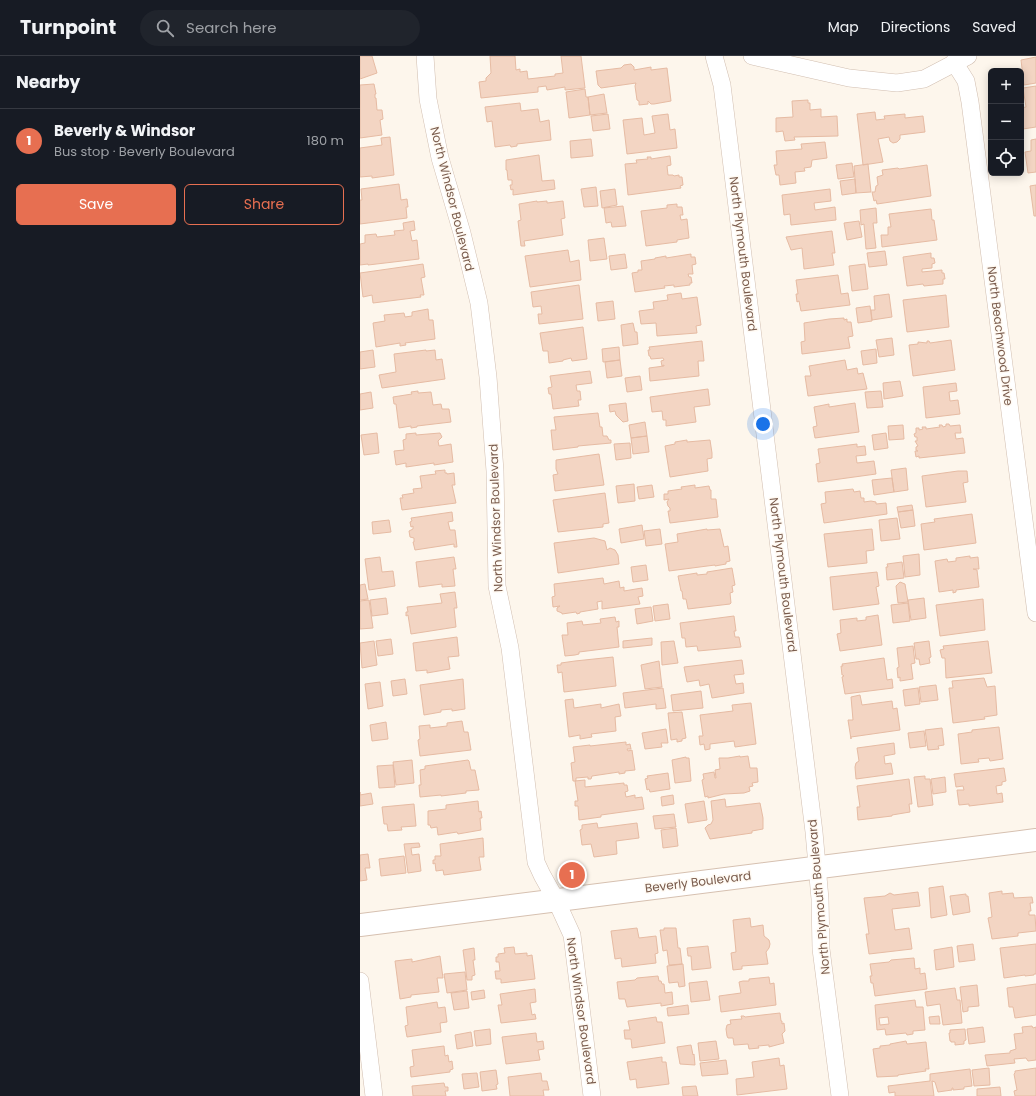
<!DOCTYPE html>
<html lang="en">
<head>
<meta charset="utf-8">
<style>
  :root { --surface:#171b24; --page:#20242c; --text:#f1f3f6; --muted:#9ea1a6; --line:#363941; --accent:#e76f51 }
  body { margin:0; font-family:Poppins,sans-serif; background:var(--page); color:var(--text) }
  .controls { position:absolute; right:12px; top:12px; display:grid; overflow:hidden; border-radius:6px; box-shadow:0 2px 10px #0003 }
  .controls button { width:36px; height:36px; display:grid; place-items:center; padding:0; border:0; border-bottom:1px solid var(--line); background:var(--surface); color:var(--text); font:20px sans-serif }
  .you { position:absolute; left:403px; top:368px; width:14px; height:14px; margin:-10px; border:3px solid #fff; border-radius:50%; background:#1a73e8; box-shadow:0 0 0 6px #1a73e833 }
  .badge { display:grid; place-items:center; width:26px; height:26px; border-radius:50%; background:var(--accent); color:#fff; font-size:13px; font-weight:700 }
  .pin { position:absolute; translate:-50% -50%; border:2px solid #fff; box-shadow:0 1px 4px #0006 }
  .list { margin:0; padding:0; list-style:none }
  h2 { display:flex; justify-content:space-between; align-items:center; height:52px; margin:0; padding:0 16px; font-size:17px }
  h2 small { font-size:13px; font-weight:400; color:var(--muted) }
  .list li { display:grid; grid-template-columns:26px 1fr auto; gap:12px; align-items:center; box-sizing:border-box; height:64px; padding:0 16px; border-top:1px solid var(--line) }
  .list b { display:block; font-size:15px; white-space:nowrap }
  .list p { margin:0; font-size:13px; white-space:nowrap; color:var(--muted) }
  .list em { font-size:13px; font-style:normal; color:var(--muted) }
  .actions { display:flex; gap:8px; padding:12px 16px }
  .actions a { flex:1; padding:9px 0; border:1px solid var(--accent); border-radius:6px; text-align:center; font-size:14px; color:var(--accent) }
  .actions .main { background:var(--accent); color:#fff }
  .icon { flex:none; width:22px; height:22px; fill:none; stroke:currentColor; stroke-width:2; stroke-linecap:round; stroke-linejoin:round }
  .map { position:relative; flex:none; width:676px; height:1040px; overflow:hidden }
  header { display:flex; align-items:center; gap:24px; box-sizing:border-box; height:56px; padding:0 20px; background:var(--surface); border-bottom:1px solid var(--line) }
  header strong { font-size:19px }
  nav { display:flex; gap:22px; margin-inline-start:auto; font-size:14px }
  .search { width:280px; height:36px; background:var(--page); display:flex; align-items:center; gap:10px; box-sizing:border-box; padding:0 14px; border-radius:22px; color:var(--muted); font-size:15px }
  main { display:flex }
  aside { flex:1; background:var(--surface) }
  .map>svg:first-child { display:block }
  .building { fill:#f3d5c3; stroke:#e6bba3; fill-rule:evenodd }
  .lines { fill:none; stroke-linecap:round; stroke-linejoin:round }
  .street-casing { stroke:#d1beb0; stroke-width:18 }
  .secondary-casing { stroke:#d6c0b0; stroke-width:24 }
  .street { stroke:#fff; stroke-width:17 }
  .secondary { stroke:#fff; stroke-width:22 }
  .labels { text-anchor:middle; stroke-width:3; stroke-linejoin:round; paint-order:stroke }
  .street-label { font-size:12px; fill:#7a5c4d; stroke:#fffaf3 }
</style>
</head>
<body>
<header>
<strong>Turnpoint</strong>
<div class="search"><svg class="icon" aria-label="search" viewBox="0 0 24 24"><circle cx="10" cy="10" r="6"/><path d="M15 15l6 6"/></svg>Search here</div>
<nav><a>Map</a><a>Directions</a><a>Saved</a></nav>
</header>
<main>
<aside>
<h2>Nearby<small></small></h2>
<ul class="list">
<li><span class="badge">1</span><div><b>Beverly &amp; Windsor</b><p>Bus stop · Beverly Boulevard</p></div><em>180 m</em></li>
</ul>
<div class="actions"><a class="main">Save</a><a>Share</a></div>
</aside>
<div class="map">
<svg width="676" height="1040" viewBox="0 0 676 1040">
  <rect width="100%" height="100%" fill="#fdf6ec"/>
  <path class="building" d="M 0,0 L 12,0 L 17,17 L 0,23 Z
    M 130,0 L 155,0 L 156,14 L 160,13 L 160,16 L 167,15 L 168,23 L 195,20 L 195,18 L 203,17 L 201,0 L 221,0 L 225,32 L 205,34 L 205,31 L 187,34 L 186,30 L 178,31 L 178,36 L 121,42 L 119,26 L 126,25 L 126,22 L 131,17 Z
    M 676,1 L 676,27 L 664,29 L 661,4 Z
    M 271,8 L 274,11 L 274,14 L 291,11 L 291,14 L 307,12 L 311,45 L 294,48 L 291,48 L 288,45 L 288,48 L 279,49 L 279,45 L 277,44 L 275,30 L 276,27 L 241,32 L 238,29 L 236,15 L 261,12 L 264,9 Z
    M 14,28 L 16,38 L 15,38 L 15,42 L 16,42 L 17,54 L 22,54 L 23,63 L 20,64 L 22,79 L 0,82 L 0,29 Z
    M 676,30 L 676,71 L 663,73 L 661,52 L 666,51 L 663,32 Z
    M 225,33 L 226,41 L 228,41 L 230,59 L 209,62 L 206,36 Z
    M 244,38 L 247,57 L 230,59 L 228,41 Z
    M 448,44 L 448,47 L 450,47 L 450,54 L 461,53 L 461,61 L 477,60 L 478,80 L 434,81 L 435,84 L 425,85 L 423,75 L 416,76 L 416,62 L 433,61 L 432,45 Z
    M 160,47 L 161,55 L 178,53 L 180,66 L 189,64 L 191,84 L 157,88 L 157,90 L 151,91 L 150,89 L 135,91 L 132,65 L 127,66 L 125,51 Z
    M 515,56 L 516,64 L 525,63 L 524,60 L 545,58 L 545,62 L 563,60 L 565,76 L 540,79 L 540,83 L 537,86 L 533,87 L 530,85 L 529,81 L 518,83 L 523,106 L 503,109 L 497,58 Z
    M 248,58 L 250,73 L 233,75 L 231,60 Z
    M 308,58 L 310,74 L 315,73 L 317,92 L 267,98 L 263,64 L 282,62 L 284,79 L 295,77 L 292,60 Z
    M 30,81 L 34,119 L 12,122 L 12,120 L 0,121 L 0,92 L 22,89 L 21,82 Z
    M 231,83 L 233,100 L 211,102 L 210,85 Z
    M 676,83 L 676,116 L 668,117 L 665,96 L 671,95 L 671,84 Z
    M 465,86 L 467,102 L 452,104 L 451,111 L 444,112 L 445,115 L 435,116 L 436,127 L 420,129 L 419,119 L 416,119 L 414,109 L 417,109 L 416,95 L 442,93 L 441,88 Z
    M 179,99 L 182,125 L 194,124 L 195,133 L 153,139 L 153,133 L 151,134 L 150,129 L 152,129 L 152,124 L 148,124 L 147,114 L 146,114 L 146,104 Z
    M 310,100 L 311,109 L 307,110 L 308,119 L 313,119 L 314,120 L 319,119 L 319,121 L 322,121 L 323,129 L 320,130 L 321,132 L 268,139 L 265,108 L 277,107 L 276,104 L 288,103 L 287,101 L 291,101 L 291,103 Z
    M 492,107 L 494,121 L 478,123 L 476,109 Z
    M 508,108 L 511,136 L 496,137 L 494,110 Z
    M 567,109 L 571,140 L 517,148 L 516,144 L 514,145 L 512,136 L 515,136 L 516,130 L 518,129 L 517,121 L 523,119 L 522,114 L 538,112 L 539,113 Z
    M 495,123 L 496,137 L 482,139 L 480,125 Z
    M 39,128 L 41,144 L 47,143 L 48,151 L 46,151 L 47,162 L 0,168 L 0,144 L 2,144 L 1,133 Z
    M 676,129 L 676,160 L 674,160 L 670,130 Z
    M 236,131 L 238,150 L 224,151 L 221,133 Z
    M 255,133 L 257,149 L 242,152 L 240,135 Z
    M 470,133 L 471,145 L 454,147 L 455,154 L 475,151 L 476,164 L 431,169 L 430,158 L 424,159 L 422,139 Z
    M 177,145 L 177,146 L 187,145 L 187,147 L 203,145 L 205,162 L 201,163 L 203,179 L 164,185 L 165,190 L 161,190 L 158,165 L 161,164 L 159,148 Z
    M 317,148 L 317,151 L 322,151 L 323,159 L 320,159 L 321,164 L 327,163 L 329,182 L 317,184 L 317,186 L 286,190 L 281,155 L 307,152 L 307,149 Z
    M 263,150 L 266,170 L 252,171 L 251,166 L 246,167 L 244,152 Z
    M 516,152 L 517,167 L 513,167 L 516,192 L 506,193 L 504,168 L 501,169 L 500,154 Z
    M 571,153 L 572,164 L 574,164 L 577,184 L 522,191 L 521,179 L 528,179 L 528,171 L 531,171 L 529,158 Z
    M 54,165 L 55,174 L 50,175 L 52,185 L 57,184 L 59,203 L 8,209 L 8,208 L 0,209 L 0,188 L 5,187 L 5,179 L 16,178 L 17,181 L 35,179 L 34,175 L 44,174 L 43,167 Z
    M 499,165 L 502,181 L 487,184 L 484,167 Z
    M 472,175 L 475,197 L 472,197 L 474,209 L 444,213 L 442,192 L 431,194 L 426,181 Z
    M 244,182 L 247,203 L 230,205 L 228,184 Z
    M 208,194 L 210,206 L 219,204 L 221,224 L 170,231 L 165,200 Z
    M 525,195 L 527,209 L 509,211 L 507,197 Z
    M 571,197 L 571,202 L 574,202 L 575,207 L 572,208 L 572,212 L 562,213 L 562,216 L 582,214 L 582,217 L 584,217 L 585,223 L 583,223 L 583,228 L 564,230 L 563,228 L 547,230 L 543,201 Z
    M 265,198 L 267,212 L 251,214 L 249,200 Z
    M 331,198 L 331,201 L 335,201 L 336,208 L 332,209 L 333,218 L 328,218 L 329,221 L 331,221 L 332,227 L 330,227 L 330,229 L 314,231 L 314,229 L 304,230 L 305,232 L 275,236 L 272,217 L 278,216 L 278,214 L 282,214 L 281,205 L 295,203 L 295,202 L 306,200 L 306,202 Z
    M 63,208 L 65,221 L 61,222 L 64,239 L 60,239 L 61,241 L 13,247 L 12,239 L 3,241 L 0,217 Z
    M 505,208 L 508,233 L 492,235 L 489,210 Z
    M 478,219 L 481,238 L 488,237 L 490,249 L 441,255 L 439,245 L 437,246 L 436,238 L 438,238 L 436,224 Z
    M 219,229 L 223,263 L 179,268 L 178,258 L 182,258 L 181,250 L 173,251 L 171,236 Z
    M 321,237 L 322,243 L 337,241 L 341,269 L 336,270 L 337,277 L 297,280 L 296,267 L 281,268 L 279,255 L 294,253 L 293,246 L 308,244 L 307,239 Z
    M 529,238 L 532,261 L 512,264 L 511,254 L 515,254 L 514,240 Z
    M 586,239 L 589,271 L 547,276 L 543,244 Z
    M 253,245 L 255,263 L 238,265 L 236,247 Z
    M 510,250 L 512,265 L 498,267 L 496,252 Z
    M 68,253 L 69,264 L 73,264 L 75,283 L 45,287 L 46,289 L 40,290 L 40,287 L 16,291 L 13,267 L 25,265 L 24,259 L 44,257 L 45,261 L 52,260 L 52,256 Z
    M 484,262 L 484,264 L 487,263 L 487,266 L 491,266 L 493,280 L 488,281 L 490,292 L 442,298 L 441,286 L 445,285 L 444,267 L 469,263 Z
    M 273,267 L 275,276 L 277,276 L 278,288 L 263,290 L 261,269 Z
    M 223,271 L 227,303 L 212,305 L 211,302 L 203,304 L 203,305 L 189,307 L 188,295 L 183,295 L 180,277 Z
    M 532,282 L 534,299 L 519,301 L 516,284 Z
    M 591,284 L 595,314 L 553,320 L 549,289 L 558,288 L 558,286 L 567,287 L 567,285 L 569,285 L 570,287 Z
    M 342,285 L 344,305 L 338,305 L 339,320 L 290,325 L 289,312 L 304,310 L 304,309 L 302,310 L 301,305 L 304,304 L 303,302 L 291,303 L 290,300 L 289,300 L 288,294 L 290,294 L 289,291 Z
    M 259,291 L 260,304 L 243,306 L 242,293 Z
    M 516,293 L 517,307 L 503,309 L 501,295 Z
    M 13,294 L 15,311 L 0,313 L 0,296 Z
    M 66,294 L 66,295 L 75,294 L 76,304 L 82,303 L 85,323 L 22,332 L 19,319 L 36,316 L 34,298 Z
    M 260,304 L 262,320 L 247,322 L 245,306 Z
    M 485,304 L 487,314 L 497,312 L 498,318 L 503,317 L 507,333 L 448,340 L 445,320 L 451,320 L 449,310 Z
    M 230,315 L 232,327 L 216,329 L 217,335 L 220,335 L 221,344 L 218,344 L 219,350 L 193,353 L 191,338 L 189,338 L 188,332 L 192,331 L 190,320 Z
    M 280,320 L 282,334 L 267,336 L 265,322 Z
    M 540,325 L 543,340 L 524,343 L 523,327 Z
    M 596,327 L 597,335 L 589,336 L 590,345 L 598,344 L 600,358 L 566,362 L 563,331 Z
    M 348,333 L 350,349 L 334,351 L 336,366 L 306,370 L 306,364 L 303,364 L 302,355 L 292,356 L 290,341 Z
    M 58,335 L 58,337 L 71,336 L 73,349 L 81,348 L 82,353 L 89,353 L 91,366 L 57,370 L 57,371 L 51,372 L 51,370 L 39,372 L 36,348 L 34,348 L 33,341 L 52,338 L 51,336 Z
    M 521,335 L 523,351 L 507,352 L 505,336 Z
    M 11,336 L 13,352 L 0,354 L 0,338 Z
    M 266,347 L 268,365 L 263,366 L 256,359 L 255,355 L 250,356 L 249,349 Z
    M 495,347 L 499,376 L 455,382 L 453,371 L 457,370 L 454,351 L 469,348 L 469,351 Z
    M 238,357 L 240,371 L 242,371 L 243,380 L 247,380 L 249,384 L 251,384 L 251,387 L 218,390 L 218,391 L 193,394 L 191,374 L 196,374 L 194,361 Z
    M 285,366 L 287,380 L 271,382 L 269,369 Z
    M 586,368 L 589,368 L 590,370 L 600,369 L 601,377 L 595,377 L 596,383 L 603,382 L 605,397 L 559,402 L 559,400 L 556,401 L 555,395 L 558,395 L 556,394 L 556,391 L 558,390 L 555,385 L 557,385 L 557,381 L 555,381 L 554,378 L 556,377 L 556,372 L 559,372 L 559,374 L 563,373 L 562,371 L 566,371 L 566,373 L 580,371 L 579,369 L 582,369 L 583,371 L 586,370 Z
    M 543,369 L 544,383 L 529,384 L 528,370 Z
    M 17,377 L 19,397 L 4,399 L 1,379 Z
    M 56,377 L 56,379 L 80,377 L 82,381 L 78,385 L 79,390 L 91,388 L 93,406 L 74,409 L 74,407 L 46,411 L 46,407 L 36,409 L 34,395 L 44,394 L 43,384 L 46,383 L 46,378 Z
    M 526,377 L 528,392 L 514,394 L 512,379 Z
    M 287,380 L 289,396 L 273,398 L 271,382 Z
    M 327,384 L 327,386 L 350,384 L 352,397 L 352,402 L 347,403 L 348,415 L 310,421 L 305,390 L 315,388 L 315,386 Z
    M 270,387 L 271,402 L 256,404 L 254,388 Z
    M 497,388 L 497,391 L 505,390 L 506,399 L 496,400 L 497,407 L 514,405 L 516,418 L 458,426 L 456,408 L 460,407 L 458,393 Z
    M 239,398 L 244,429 L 195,435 L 193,419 L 198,418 L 196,413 L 196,404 Z
    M 546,412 L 548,434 L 534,436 L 531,414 Z
    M 85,414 L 85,417 L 87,417 L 87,418 L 94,417 L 95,429 L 92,429 L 96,447 L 42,454 L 40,442 L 43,442 L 42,439 L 54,437 L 53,433 L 62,432 L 60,420 L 76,418 L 75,415 Z
    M 598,415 L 607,415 L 608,426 L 603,427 L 606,446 L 566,451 L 562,420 Z
    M 532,422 L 534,436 L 514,439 L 512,424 Z
    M 274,428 L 275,445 L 258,447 L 256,430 Z
    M 292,429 L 294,441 L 279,443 L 277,431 Z
    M 335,429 L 335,432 L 349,430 L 350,434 L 351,434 L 351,443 L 356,443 L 358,461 L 310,467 L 308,455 L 310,455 L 310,452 L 308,450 L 307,446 L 309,443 L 304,444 L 304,438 L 308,438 L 308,435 L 322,433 L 321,431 Z
    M 493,433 L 494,436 L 500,435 L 501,442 L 504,442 L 504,446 L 511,445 L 516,446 L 516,448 L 526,447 L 527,458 L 464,467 L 461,448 L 466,447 L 465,436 Z
    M 245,437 L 249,467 L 243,468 L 243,471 L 198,476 L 193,444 Z
    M 552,449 L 553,454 L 538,456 L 537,451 Z
    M 553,454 L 555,470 L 541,472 L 538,456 Z
    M 92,456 L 93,465 L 88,466 L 90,474 L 95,474 L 97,491 L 94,491 L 94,488 L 55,494 L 53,486 L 54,486 L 54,482 L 50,481 L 49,475 L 53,473 L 53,470 L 51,471 L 50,466 L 52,465 L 51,462 Z
    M 612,458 L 616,487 L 564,494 L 561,468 L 575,466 L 574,463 Z
    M 537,462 L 540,483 L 521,485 L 519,464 Z
    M 29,464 L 31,476 L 13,478 L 12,466 Z
    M 282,469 L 284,483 L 261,487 L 259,473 Z
    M 300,473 L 302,488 L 286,490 L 284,475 Z
    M 347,473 L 347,474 L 360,473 L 364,491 L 368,490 L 370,505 L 366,506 L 366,508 L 355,510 L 355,509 L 309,515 L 305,488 L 318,486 L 317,478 Z
    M 512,473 L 514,494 L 506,495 L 507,507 L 468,511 L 464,478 Z
    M 234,482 L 245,485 L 247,494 L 250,492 L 255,494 L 258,499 L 259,508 L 198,517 L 194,487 Z
    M 559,498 L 560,519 L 545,521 L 543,500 Z
    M 610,500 L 610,502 L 618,501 L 619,513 L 613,513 L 617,514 L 619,531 L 596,534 L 596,536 L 593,537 L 593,534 L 579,536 L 575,505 L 587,503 L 588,506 L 596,505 L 596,502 Z
    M 20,501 L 22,516 L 33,515 L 35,530 L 9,534 L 5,503 Z
    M 94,501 L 96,513 L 93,513 L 95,530 L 82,531 L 82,528 L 59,531 L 56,506 Z
    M 542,506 L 544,522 L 527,524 L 526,511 L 528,511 L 527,508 Z
    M 286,509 L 288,524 L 273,526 L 271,511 Z
    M 372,512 L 375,529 L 372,530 L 373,536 L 370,537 L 371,547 L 370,548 L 328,553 L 326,543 L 323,543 L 322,535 L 321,535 L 318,520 L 337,517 L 337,519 L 347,518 L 347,516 Z
    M 517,516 L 519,530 L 516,531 L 519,548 L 473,554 L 470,521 Z
    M 243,522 L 244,528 L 259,525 L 260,532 L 264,531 L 264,535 L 282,532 L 283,540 L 278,541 L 280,548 L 242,553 L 242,545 L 237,546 L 238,553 L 220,556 L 220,557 L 217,558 L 216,556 L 202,558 L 202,557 L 197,555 L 197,552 L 200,550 L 193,551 L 192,541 L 195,540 L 194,528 Z
    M 540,526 L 545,528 L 548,546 L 538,547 L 536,530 Z
    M 5,528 L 8,543 L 0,544 L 0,529 Z
    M 95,536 L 97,552 L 94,552 L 96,571 L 51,578 L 48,559 L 46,560 L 46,556 L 48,556 L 47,551 L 82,547 L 80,538 Z
    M 26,542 L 28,558 L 12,560 L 10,544 Z
    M 564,542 L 566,562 L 551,564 L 548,544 Z
    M 623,543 L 625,574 L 580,580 L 576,549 Z
    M 9,544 L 13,572 L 0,573 L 0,545 Z
    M 548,547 L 550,565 L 533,567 L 531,549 Z
    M 308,548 L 310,563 L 295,565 L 293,550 Z
    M 291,551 L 293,565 L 277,568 L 275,553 Z
    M 518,559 L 522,589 L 480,595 L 477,578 L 481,577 L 480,564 L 497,562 L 497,565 L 506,564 L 506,561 Z
    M 374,560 L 376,575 L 374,575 L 375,581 L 379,581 L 381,591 L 338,595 L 337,590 L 326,591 L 325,582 L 322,582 L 320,567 Z
    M 255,561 L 256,566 L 259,565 L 259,571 L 257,571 L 259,591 L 219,596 L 219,598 L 215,599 L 205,600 L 202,579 L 208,579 L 207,567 L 222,565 L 223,569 L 241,567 L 240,563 Z
    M 97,581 L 99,600 L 88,601 L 90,613 L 67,617 L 67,614 L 56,615 L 53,587 Z
    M 292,582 L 292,589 L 263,592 L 263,585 Z
    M 31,583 L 33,598 L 18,600 L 16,585 Z
    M 14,585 L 17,609 L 2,612 L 0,587 Z
    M 314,585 L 318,607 L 302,609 L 301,586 Z
    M 569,585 L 571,601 L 569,602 L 570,607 L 560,609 L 559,603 L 556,603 L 554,587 Z
    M 628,585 L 632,617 L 586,622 L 585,602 L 582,602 L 580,594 L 584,593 L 583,590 Z
    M 553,590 L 555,607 L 551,608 L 553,623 L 540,625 L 540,621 L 538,622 L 537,612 L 539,611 L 537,592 Z
    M 253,601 L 256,630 L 204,636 L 202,616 L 198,617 L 197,609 L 201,609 L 201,607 L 215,605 Z
    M 524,602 L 527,624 L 532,623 L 533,632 L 485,638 L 482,621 L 484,620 L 483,619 L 482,619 L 481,610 L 483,610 L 482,608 Z
    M 382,604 L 384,618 L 374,619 L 376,628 L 383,627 L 384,637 L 352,642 L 349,628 L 340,630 L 339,624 L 327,626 L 324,611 Z
    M 299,605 L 302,631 L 285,633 L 281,609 Z
    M 624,622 L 627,631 L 635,630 L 637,659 L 624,661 L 625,663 L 593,667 L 589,632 L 593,632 L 592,625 Z
    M 45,623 L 47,638 L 33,640 L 31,625 Z
    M 103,623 L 105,653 L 92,655 L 92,653 L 81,654 L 81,656 L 64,659 L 60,629 Z
    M 20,626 L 23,650 L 8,653 L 5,628 Z
    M 576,629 L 578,644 L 561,646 L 559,631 Z
    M 303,632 L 306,652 L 296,653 L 296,648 L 265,652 L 263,637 Z
    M 558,632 L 560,648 L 545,650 L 543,634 Z
    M 341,635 L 343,652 L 313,655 L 311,639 Z
    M 500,639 L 502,649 L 532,645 L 533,653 L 537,652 L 540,674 L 491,681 L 491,683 L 488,664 L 493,664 L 491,641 Z
    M 213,643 L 214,652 L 241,648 L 241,652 L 259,648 L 261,660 L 255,661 L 256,675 L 231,678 L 232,681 L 220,683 L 220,679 L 209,681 L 205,644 Z
    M 391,647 L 396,688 L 375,691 L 374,685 L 350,688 L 350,693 L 345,694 L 344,688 L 340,689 L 339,680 L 343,680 L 340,659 L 373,655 L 372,649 Z
    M 322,656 L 326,682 L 322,683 L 322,685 L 317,686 L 317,683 L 311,684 L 308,657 Z
    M 102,665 L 104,676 L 108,676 L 111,694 L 60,700 L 58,684 L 60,683 L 59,670 L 70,669 L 70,672 L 87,670 L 87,667 Z
    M 26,666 L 28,683 L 12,685 L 10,669 Z
    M 639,671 L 643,703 L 630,705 L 629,702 L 618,703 L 619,706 L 601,708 L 598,678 L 612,676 L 612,674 Z
    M 582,672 L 584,689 L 578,690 L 579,693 L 568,694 L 565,674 Z
    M 306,673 L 308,687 L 301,687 L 302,691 L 285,693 L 282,677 Z
    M 564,675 L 566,690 L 550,692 L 548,677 Z
    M 266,686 L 266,689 L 270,688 L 271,693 L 267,693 L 268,695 L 272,694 L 275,714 L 265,715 L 265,717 L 259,718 L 259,716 L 232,720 L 231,723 L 228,723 L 228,721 L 216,722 L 216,725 L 213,725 L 211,707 L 215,706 L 213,691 L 230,689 L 230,690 Z
    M 534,687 L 535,698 L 524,700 L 525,708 L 531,707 L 533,718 L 496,723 L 495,711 L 496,707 L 499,705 L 497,692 Z
    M 380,700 L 380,701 L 388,700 L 390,712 L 397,712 L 398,726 L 392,727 L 393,730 L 389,731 L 390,735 L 384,737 L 364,738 L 348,742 L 348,740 L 345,741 L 342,724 L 344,723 L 343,718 L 354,716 L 355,722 L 356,722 L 355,714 L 360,713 L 359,702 L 368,702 Z
    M 326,701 L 326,702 L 329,702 L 331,725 L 315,727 L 312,704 Z
    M 52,704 L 54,727 L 36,729 L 33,706 Z
    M 108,704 L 109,705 L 111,714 L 115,714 L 119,734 L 106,735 L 106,737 L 81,740 L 81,739 L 60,741 L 59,729 L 61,729 L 60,714 L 65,713 L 65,710 Z
    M 33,709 L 35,731 L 19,732 L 17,710 Z
    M 644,712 L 646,725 L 642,726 L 642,729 L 636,730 L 637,738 L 642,737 L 643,746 L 609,750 L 609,748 L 599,749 L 597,734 L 604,734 L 603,730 L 596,731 L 594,718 Z
    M 308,717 L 310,733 L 290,736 L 289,733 L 287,734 L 285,723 L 288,722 L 287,720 Z
    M 565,720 L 565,723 L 570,723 L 573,749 L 558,751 L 554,721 Z
    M 585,721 L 586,736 L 573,738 L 571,723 Z
    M 549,723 L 552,748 L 549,748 L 550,756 L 532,759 L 532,760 L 498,764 L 497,751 L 500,751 L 497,730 Z
    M 225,724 L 225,731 L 264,727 L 264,729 L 267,729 L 268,735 L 265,736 L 266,741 L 275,739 L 275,742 L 282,741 L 284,753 L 241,759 L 241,761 L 219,764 L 218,750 L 215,750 L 215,745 L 218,745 L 215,725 Z
    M 0,736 L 0,739 L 11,737 L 13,748 L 0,750 Z
    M 313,739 L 314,748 L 302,750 L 301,741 Z
    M 365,743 L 366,751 L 400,747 L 403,762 L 403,773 L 392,775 L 392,777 L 350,783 L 345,772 L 348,769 L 351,768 L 353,764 L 351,745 Z
    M 118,745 L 119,756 L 121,755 L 122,762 L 120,762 L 121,774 L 98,778 L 97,776 L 78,779 L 77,771 L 71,772 L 70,769 L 68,769 L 68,755 L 86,753 L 86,749 Z
    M 344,745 L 347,764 L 328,767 L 325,748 Z
    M 54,748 L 56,770 L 41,771 L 42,774 L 28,775 L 27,768 L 24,768 L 22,751 Z
    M 314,758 L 316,771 L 295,773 L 293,760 Z
    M 237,767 L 238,772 L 277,767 L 279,782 L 256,785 L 257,798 L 234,801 L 231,788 L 222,789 L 220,774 L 222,773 L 222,769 Z
    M 316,772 L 318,790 L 303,792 L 301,774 Z
    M 123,782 L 124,801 L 119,801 L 121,814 L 84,819 L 83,814 L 76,815 L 75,807 L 73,808 L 73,804 L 75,804 L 75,800 L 81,800 L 80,788 Z
    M 59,787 L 60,791 L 51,792 L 52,799 L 59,798 L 61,815 L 48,817 L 44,788 Z
    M 8,798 L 10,812 L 5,812 L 7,824 L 0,825 L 0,799 Z
    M 44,800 L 46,817 L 21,820 L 19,803 Z
    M 583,830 L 587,859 L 571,862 L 569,832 Z
    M 642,835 L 642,838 L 653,837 L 654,842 L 672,841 L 673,847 L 670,847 L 671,855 L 669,855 L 669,859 L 675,859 L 676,875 L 658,877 L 658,880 L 632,883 L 628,862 L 632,861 L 629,837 Z
    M 558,836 L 560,850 L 532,853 L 535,874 L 549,872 L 552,893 L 509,898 L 506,878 L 509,878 L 504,842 L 525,840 L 530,837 L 534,839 Z
    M 606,838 L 606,840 L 608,840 L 610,856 L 593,859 L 590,840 Z
    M 390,862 L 391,871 L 403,869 L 404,880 L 409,884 L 410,888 L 409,892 L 406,896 L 408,908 L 382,910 L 382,913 L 373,914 L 371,897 L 376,896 L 373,864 Z
    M 277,872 L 279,882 L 296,880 L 298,897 L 295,898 L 296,907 L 262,911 L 261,902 L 255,903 L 251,875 Z
    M 304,872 L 316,872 L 318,892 L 320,892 L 322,908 L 309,909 L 307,894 L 303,895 L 300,874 L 304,874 Z
    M 613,888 L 615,904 L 599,906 L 597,890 Z
    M 676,888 L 676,918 L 674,918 L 674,919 L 665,920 L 665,919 L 644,922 L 640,892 Z
    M 348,890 L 351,912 L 332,914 L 331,900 L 328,900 L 327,892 Z
    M 154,891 L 155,898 L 167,897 L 167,900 L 172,899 L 175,923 L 141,927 L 141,923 L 136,923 L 135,915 L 140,915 L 139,906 L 136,906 L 136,901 L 138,901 L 138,898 L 145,897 L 144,892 Z
    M 592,891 L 594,911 L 576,914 L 574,894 Z
    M 114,892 L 115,904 L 113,904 L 115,919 L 112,920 L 112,924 L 107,924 L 103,894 Z
    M 80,900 L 83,922 L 77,922 L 79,936 L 51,939 L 51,941 L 40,943 L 35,905 L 52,903 L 52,906 Z
    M 554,902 L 555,913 L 560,912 L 560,918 L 565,917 L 567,933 L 515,940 L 513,927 L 511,927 L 510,920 L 512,920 L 510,908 L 529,906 L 531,904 Z
    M 323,908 L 325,930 L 319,931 L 318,926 L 309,927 L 307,910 Z
    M 105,916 L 107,934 L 87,937 L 84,918 Z
    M 298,920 L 299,925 L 301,925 L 302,928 L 304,928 L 305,937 L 312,936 L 313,948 L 301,950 L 301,947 L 267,951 L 265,943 L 259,943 L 257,926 L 275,924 L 277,922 Z
    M 409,921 L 410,928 L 414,927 L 416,949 L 361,956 L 359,940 L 381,937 L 379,926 L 383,925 L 389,925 L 389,923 Z
    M 347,925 L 350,944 L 331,946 L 329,927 Z
    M 676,928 L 676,959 L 655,962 L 653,951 L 649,951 L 647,932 Z
    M 617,929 L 619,950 L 608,951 L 608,955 L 603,956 L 600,931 Z
    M 595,932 L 597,944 L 600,944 L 602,967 L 583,969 L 580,948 L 567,950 L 565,936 Z
    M 175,933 L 176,946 L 170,947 L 172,959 L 175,958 L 176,963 L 141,967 L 138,949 L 142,949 L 140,938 Z
    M 124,934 L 125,942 L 112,944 L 111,936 Z
    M 107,935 L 109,952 L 94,954 L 91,937 Z
    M 555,944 L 556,951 L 563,951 L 565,974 L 553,975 L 553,978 L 547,979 L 546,977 L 526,979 L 525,973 L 517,974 L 515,949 ZM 528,961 L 529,968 L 520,969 L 519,962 Z
    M 77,946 L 78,952 L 85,951 L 87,966 L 80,967 L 81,976 L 47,981 L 45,970 L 48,969 L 46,951 Z
    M 328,949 L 329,958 L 308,960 L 307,952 Z
    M 420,957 L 421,965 L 422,965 L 422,968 L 424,967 L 425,975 L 422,978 L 424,987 L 409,991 L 409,989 L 398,990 L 399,992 L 389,993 L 388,988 L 375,989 L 374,989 L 373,982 L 368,982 L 367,980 L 366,973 L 367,969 L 371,968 L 370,964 L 382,963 L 381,960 L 384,960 L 385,961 Z
    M 579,960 L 580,968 L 570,968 L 569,961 Z
    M 296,961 L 297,966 L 302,966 L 305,987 L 272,992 L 271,983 L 265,983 L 264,974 L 270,974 L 268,965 Z
    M 672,970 L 673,972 L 676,971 L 676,1004 L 668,1005 L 666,1002 L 654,1003 L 655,1007 L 627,1010 L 625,999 L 650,997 L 650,995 L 656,993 L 654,978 L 663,977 L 662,971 Z
    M 623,971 L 625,986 L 609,988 L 607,973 Z
    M 130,973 L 131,988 L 116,990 L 114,975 Z
    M 605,973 L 606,984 L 604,985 L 604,988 L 595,989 L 595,986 L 591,986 L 591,985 L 590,985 L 589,977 L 590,977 L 590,974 Z
    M 111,976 L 113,990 L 97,993 L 95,979 Z
    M 176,977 L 177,986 L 183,985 L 184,993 L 178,994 L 180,1004 L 146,1008 L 142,981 Z
    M 356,985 L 359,1003 L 340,1005 L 338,987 Z
    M 546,985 L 547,988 L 566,986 L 569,1013 L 565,1013 L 566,1015 L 538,1019 L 538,1020 L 517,1021 L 513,993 L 520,992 L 520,990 L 530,989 L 530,988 Z
    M 331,989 L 333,999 L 334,998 L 335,1009 L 320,1008 L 317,991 Z
    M 84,990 L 85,1000 L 88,999 L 89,1006 L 92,1005 L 93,1013 L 90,1014 L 90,1016 L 51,1021 L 50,1011 L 54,1010 L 52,994 Z
    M 302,1001 L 302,1006 L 306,1006 L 309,1028 L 277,1032 L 276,1023 L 270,1024 L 267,1006 Z
    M 419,1002 L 420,1010 L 424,1009 L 427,1033 L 377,1039 L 376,1023 L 394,1021 L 392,1006 Z
    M 366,1004 L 368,1018 L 342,1020 L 340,1007 Z
    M 629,1012 L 630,1029 L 614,1030 L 612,1014 Z
    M 676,1012 L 676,1040 L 655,1040 L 654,1035 L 657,1034 L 654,1018 L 655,1017 L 655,1015 Z
    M 610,1013 L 612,1030 L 604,1031 L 604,1033 L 593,1034 L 593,1032 L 592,1032 L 592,1034 L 578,1036 L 575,1026 L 572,1025 L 574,1040 L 535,1040 L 535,1036 L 529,1037 L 528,1030 L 570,1025 L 570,1018 Z
    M 136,1014 L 138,1028 L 136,1029 L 137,1033 L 122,1035 L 120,1016 Z
    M 117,1017 L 119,1031 L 104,1033 L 102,1018 Z
    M 181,1017 L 182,1025 L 187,1025 L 189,1034 L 183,1034 L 184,1040 L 150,1040 L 148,1021 Z
    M 84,1027 L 85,1031 L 88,1031 L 88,1035 L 85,1035 L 86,1040 L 53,1040 L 52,1030 Z
    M 336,1030 L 338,1040 L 323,1040 L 322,1031 Z
    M 640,1031 L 641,1040 L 617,1040 L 617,1033 Z"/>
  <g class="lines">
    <defs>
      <path id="street" d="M 65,0 L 68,43 L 80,102 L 102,177 L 119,247 L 128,321 L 135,415 L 137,530 L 150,592 L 176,806 L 182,819 L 196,844 L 212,879 L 232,1040
        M 354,0 L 362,29 L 454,776 L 460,843 L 461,893 L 480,1040
        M 392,0 L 489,22 L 537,27 L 564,23 L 608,0
        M 594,6 L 606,25 L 610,46 L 676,557
        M 0,925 L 14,1040"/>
      <path id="secondary" d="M 0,869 L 676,784"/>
    </defs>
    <use href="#street" class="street-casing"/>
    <use href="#secondary" class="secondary-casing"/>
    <use href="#street" class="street"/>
    <use href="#secondary" class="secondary"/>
  </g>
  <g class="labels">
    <g class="street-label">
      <text transform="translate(92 143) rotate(76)" y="4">North Windsor Boulevard</text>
      <text transform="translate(383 198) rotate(83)" y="4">North Plymouth Boulevard</text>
      <text transform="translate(640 280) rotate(83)" y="4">North Beachwood Drive</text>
      <text transform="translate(136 462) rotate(-92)" y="4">North Windsor Boulevard</text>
      <text transform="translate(423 519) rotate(83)" y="4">North Plymouth Boulevard</text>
      <text transform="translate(338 826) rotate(-7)" y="4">Beverly Boulevard</text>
      <text transform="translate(459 841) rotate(-95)" y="4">North Plymouth Boulevard</text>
      <text transform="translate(221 955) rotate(82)" y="4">North Windsor Boulevard</text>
    </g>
  </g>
</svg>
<div class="controls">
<button>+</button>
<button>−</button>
<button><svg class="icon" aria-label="locate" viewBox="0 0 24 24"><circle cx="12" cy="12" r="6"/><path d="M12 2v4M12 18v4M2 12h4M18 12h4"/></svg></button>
</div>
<div class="you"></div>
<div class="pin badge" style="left:212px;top:819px">1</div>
</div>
</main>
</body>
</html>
